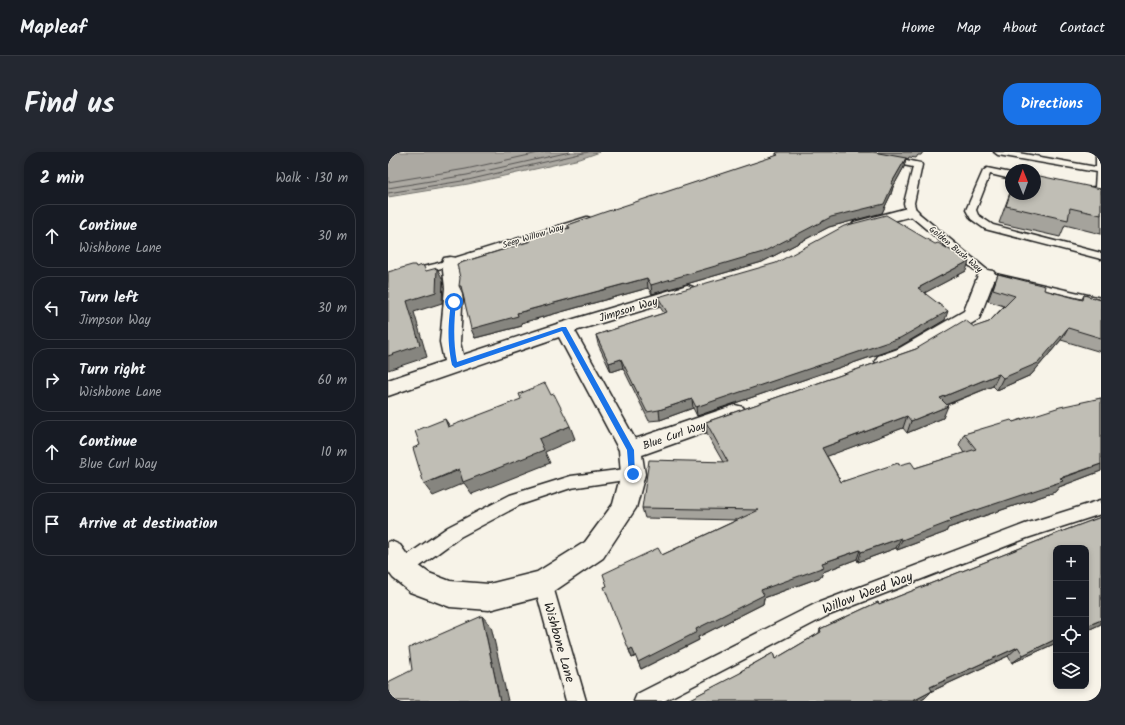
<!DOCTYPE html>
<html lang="en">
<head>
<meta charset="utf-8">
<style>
  :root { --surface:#171b24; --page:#242831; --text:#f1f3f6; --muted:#9ea1a6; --line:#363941; --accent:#1a73e8 }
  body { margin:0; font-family:Kalam,sans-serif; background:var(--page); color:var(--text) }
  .controls { position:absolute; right:12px; bottom:12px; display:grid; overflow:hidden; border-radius:8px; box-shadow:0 2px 6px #0003 }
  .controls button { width:36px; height:36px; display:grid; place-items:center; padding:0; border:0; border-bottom:1px solid var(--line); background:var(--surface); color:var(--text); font:20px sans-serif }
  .compass { position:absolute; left:617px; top:12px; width:36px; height:36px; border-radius:50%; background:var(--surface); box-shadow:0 2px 6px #0003; rotate:359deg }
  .stop { position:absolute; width:12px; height:12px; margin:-9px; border:3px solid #1a73e8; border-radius:50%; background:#fff }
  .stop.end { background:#1a73e8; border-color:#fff; box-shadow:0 1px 4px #0008 }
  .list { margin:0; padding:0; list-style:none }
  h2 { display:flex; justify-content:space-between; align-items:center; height:52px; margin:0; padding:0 16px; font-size:17px }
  h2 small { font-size:13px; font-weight:400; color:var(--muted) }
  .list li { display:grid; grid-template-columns:26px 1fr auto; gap:12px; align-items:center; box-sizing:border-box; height:64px; margin:0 8px 8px; padding:0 8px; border:1px solid var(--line); border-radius:16px }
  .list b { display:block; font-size:15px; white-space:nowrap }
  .list p { margin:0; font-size:13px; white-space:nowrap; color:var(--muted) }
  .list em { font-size:13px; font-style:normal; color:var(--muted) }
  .icon { flex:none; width:22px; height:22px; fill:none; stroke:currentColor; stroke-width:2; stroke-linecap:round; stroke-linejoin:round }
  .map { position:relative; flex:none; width:713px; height:549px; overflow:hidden; border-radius:16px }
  header { display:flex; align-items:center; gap:24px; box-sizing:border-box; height:56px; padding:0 20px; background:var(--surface); border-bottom:1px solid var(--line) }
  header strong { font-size:19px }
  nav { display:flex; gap:22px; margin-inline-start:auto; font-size:14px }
  .intro { display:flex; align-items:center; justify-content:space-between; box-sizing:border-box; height:96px; padding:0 24px }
  h1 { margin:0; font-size:28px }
  .button { padding:10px 18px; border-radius:16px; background:var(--accent); color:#fff; font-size:14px; font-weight:700 }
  main { display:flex; gap:24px; padding:0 24px }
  aside { flex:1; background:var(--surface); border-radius:16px; box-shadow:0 2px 6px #0003 }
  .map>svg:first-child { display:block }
  .water { fill:#aca9a2; stroke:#72716c }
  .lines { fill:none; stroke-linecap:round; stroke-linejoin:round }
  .shore { stroke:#565452; stroke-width:1 }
  .service-casing { stroke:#1c1c1c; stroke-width:3 }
  .minor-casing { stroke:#1c1c1c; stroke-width:3 }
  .service { fill:#f7f3e8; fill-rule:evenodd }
  .minor { fill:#f7f3e8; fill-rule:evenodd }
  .wall { fill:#a5a39c; stroke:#1c1c1c }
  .shaded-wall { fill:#86857f; stroke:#1c1c1c }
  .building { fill:#c0beb5; stroke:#1c1c1c }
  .route { fill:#1a73e8 }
  .labels { text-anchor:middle; stroke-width:3; stroke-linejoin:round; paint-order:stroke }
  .far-street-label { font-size:9px; fill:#1c1c1c; stroke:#f7f3e8 }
  .street-label { font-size:11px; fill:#1c1c1c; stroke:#f7f3e8 }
  .near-street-label { font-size:13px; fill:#1c1c1c; stroke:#f7f3e8 }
</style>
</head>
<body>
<header>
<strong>Mapleaf</strong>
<nav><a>Home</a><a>Map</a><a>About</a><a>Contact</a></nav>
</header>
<div class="intro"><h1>Find us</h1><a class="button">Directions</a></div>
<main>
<aside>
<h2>2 min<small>Walk · 130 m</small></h2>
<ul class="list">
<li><svg class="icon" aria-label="ahead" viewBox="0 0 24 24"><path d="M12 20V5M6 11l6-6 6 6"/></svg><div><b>Continue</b><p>Wishbone Lane</p></div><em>30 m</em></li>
<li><svg class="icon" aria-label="left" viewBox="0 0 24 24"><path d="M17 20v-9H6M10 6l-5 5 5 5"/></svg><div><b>Turn left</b><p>Jimpson Way</p></div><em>30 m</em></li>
<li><svg class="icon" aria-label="right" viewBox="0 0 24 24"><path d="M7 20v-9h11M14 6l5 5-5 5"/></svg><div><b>Turn right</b><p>Wishbone Lane</p></div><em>60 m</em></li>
<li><svg class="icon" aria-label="ahead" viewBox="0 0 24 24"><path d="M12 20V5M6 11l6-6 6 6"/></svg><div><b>Continue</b><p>Blue Curl Way</p></div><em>10 m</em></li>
<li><svg class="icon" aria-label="arrive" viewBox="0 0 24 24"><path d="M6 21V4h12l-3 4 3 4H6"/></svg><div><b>Arrive at destination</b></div></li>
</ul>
</aside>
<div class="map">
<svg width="713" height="549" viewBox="0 0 713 549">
  <rect width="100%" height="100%" fill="#f7f3e8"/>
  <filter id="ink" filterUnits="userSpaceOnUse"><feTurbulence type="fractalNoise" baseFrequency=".025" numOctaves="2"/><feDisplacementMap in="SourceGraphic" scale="8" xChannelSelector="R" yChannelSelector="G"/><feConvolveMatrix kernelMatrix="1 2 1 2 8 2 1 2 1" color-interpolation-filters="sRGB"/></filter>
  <g filter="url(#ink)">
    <path class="water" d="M 0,0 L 212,0 L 192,7 L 80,32 L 0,45 Z"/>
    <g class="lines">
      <path class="shore" d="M 0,30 L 78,17 L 155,0
        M 0,36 L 79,23 L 182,0
        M 0,41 L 80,28 L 200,0"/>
      <defs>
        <path id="service" d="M 462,0 L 479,0 L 533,11 L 534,13 L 526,51 L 528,59 L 603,121 L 713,146 L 713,154 L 595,125 L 518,60 L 516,51 L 525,15 L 466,3 Z
          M 606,0 L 625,0 L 708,15 L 708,0 L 713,0 L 713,41 L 695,42 L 690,39 L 695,36 L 707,35 L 708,20 L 610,3 Z
          M 599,16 L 623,21 L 623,27 L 602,22 L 588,58 L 590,63 L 605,73 L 713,101 L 713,107 L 597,77 L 583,67 L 578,58 L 595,19 Z
          M 199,65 L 202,66 L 204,68 L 202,70 L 54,116 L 0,129 L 0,123 L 47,112 Z
          M 245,316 L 250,318 L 252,322 L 250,326 L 183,336 L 132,353 L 72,385 L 20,423 L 14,425 L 8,423 L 6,417 L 8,411 L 60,375 L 122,343 L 183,324 Z
          M 713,348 L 713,362 L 639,386 L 439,464 L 276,549 L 246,549 L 249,542 L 427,452 L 637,372 Z
          M 155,423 L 161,425 L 164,431 L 198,549 L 178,549 L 146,431 L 149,425 Z"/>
        <path id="minor" d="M 523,55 L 528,57 L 531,60 L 528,63 L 472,78 L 466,76 L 464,73 L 466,70 Z
          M 62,105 L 68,106 L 70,110 L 75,136 L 72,190 L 75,203 L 169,172 L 293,135 L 299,133 L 305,135 L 308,139 L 305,143 L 187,179 L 247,287 L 347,253 L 355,255 L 358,261 L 355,267 L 254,303 L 257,322 L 248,356 L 215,406 L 165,440 L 155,444 L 101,458 L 62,455 L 22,440 L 5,426 L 0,419 L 0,390 L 3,389 L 12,393 L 23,408 L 41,421 L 62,429 L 101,432 L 149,420 L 197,390 L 225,352 L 233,322 L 231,298 L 171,185 L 0,244 L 0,228 L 56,209 L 52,190 L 57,136 L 54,110 L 56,106 Z
          M 599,118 L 605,119 L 608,123 L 591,167 L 524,207 L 497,216 L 490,214 L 487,209 L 490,204 L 510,197 L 576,159 L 590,123 L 593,119 Z"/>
      </defs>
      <use href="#service" class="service-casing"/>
      <use href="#minor" class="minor-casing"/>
      <use href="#service" class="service"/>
      <use href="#minor" class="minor"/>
    </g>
    <path class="wall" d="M 490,0 L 535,0 L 533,3 L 530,3 L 528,6 L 521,5 L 520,7 L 518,6 L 516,15 L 505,35 L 503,42 L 494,61 L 441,75 L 374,110 L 264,142 L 260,136 L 133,171 L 134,174 L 87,186 L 74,140 L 71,134 L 142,89 L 180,76 L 180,73 L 388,4 L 388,1 L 490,1 Z
      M 713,37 L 713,82 L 677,73 L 672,85 L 611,71 L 623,38 L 623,42 Z
      M 578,119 L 536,141 L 557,168 L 509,196 L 309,264 L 305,256 L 272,268 L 261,269 L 235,216 L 223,220 L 210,192 L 208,183 L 276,161 L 272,155 L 270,145 Z
      M 610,122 L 656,138 L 694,147 L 696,143 L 713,148 L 713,200 L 673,188 L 643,223 L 609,238 L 605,234 L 559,253 L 555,266 L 519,281 L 515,276 L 439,304 L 453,330 L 511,313 L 527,316 L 576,301 L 571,293 L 576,282 L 625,270 L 713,246 L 713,319 L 671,335 L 667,340 L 560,376 L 558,380 L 509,398 L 508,396 L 470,410 L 469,407 L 435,420 L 433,425 L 376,446 L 375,452 L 310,485 L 311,488 L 253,517 L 248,504 L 244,506 L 241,498 L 274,403 L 349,368 L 257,366 L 254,356 L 335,310 L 319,282 L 318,270 L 528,197 L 601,170 L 616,154 L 600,149 Z
      M 713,365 L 713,472 L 698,479 L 698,396 L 668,396 L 668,491 L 624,511 L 620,504 L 544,539 L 537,546 L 532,549 L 298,549 L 353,521 L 353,519 L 385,501 L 387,507 L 431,481 L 432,477 L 490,450 L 491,452 L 678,378 Z"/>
    <path class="shaded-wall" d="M 518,6 L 516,15 L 505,35 L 503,42 L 494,61 L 441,75 L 374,110 L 264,142 L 263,133 L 503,32 Z
      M 581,109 L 578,119 L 527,146 L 530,136 Z
      M 49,116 L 55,128 L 54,151 L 26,160 L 39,205 L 0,218 L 0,204 L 19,149 Z
      M 259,126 L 260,136 L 133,171 L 134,174 L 87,186 L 83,177 L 129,161 Z
      M 560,159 L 557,168 L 509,196 L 309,264 L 308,255 Z
      M 680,176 L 673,188 L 643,223 L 609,238 L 615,226 Z
      M 233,207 L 235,216 L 223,220 L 221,211 Z
      M 611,222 L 605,234 L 547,257 L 552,246 Z
      M 304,247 L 305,256 L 272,268 L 271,258 Z
      M 560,254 L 555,266 L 519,281 L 523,269 Z
      M 519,264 L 515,276 L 432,307 L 434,296 Z
      M 57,267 L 66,280 L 60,275 Z
      M 182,274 L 187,287 L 157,300 L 162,311 L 84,342 L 76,331 L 45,344 L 36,332 Z
      M 713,312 L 713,319 L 671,335 L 667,340 L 560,376 L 558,380 L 509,398 L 514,388 L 562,367 Z
      M 513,386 L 508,396 L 470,410 L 473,400 Z
      M 472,398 L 469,407 L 435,420 L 433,425 L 376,446 L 375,452 L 310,485 L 311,488 L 253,517 L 250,510 L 308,477 L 373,438 L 434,411 Z
      M 94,464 L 103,474 L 120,549 L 112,549 Z
      M 713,468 L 713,472 L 698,479 L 698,476 L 701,473 Z
      M 668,487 L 668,491 L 624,511 L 635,503 Z
      M 630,495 L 620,504 L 535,543 L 542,535 Z
      M 244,496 L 248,504 L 244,506 L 241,498 Z
      M 544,539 L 537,546 L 532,549 L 525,549 Z"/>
    <path class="building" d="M 392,0 L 485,0 L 518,6 L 503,32 L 505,32 L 496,52 L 443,65 L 375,100 L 263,133 L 259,126 L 129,161 L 130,164 L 83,177 L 73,134 L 71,134 L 72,126 L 69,112 L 143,89 L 141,85 L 182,76 L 180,73 L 217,60 L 390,3 L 388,1 Z
      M 647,23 L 713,37 L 713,63 L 682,56 L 680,68 L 618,54 L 623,39 L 623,42 L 647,42 Z
      M 498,63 L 547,92 L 550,91 L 581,109 L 530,136 L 560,159 L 512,186 L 308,255 L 304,247 L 271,258 L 259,260 L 233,207 L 221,211 L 208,183 L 279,160 L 270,145 L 388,111 L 456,74 Z
      M 24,113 L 27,113 L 28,115 L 35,113 L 38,119 L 49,116 L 48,140 L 19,149 L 32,193 L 0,204 L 0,120 Z
      M 610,122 L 657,134 L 656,138 L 695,148 L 696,143 L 713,148 L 713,186 L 680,176 L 650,211 L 615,226 L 611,222 L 552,246 L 560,254 L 523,269 L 519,264 L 434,296 L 453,330 L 510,311 L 511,313 L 523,310 L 527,316 L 588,297 L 576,282 L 623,268 L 625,270 L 672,255 L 713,246 L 713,312 L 672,326 L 675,329 L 562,367 L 564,369 L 514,388 L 513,386 L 473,400 L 472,398 L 434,411 L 436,415 L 373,438 L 376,443 L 308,477 L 309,480 L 250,510 L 244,496 L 241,498 L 216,435 L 219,434 L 215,422 L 270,396 L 274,403 L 371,358 L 254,356 L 261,308 L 340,310 L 318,270 L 528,197 L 577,168 L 586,175 L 601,170 L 627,144 L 605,137 Z
      M 157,231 L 163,243 L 166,242 L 182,274 L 151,287 L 156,298 L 75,330 L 71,317 L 36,332 L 25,296 L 32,293 L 27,279 L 57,267 L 60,275 L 133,247 L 131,242 Z
      M 713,365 L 713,468 L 701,473 L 700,472 L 698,473 L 698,396 L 668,396 L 668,487 L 635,503 L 630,495 L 542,535 L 544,539 L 525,549 L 298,549 L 354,520 L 353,519 L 385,501 L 387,507 L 433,480 L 432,477 L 490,450 L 491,452 L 678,378 Z
      M 94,464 L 112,549 L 0,549 L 0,530 L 24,518 L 21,496 Z"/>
  </g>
  <path class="route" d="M 66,148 L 68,150 C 66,171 65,189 69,210 L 174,175 L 178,175 L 246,298 L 247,324 L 242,324 L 241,322 L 239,298 L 174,179 L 67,216 L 64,213 C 59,189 60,175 63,150 Z"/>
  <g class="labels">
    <g class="far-street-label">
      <text transform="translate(145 84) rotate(-17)" y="3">Seep Willow Way</text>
      <text transform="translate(568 97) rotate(40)" y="3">Golden Bush Way</text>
    </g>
    <g class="street-label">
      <text transform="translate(240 157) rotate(-17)" y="4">Jimpson Way</text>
      <text transform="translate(286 283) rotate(-19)" y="4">Blue Curl Way</text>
    </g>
    <g class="near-street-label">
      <text transform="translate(479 440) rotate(-21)" y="5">Willow Weed Way</text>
      <text transform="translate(172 490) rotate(74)" y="5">Wishbone Lane</text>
    </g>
  </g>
</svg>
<div class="controls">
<button>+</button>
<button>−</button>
<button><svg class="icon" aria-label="locate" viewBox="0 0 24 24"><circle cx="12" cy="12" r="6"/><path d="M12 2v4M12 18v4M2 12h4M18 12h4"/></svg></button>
<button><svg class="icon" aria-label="layers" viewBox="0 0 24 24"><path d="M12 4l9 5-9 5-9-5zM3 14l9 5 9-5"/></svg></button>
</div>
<svg class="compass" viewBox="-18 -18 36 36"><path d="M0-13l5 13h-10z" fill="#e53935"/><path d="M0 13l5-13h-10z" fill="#9ea1a6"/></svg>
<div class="stop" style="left:66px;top:150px"></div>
<div class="stop end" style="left:245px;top:322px"></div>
</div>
</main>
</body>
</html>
